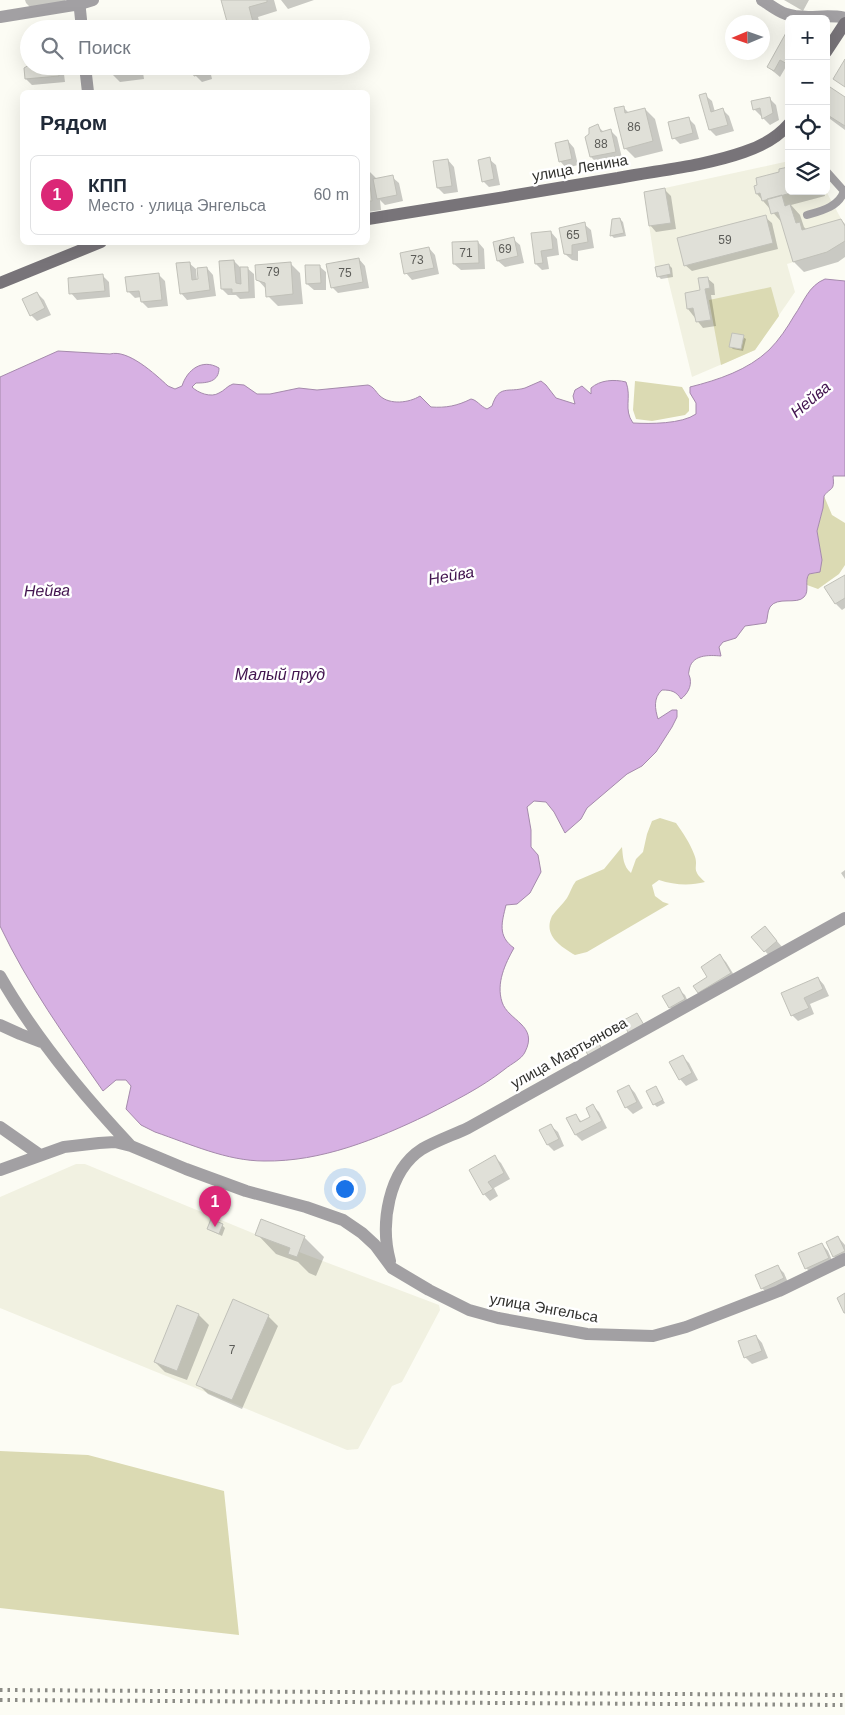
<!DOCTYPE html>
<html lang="ru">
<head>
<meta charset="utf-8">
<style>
  :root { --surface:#fff; --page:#f2f2f3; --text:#1f2937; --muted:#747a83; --line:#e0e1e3; --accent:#db2777 }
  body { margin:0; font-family:Arial,sans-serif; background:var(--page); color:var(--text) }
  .controls { position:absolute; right:15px; top:15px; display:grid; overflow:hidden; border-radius:8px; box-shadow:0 5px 20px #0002 }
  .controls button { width:45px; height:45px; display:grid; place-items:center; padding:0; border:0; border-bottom:1px solid var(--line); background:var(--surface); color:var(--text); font:25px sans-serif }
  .compass { position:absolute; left:725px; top:15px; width:45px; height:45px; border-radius:50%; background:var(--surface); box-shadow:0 5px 20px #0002; rotate:268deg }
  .you { position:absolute; left:344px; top:1188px; width:18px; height:18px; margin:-12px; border:4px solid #fff; border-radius:50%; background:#1a73e8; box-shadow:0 0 0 8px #1a73e833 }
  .badge { display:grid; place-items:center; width:32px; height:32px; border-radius:50%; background:var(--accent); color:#fff; font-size:16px; font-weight:700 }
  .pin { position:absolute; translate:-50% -41px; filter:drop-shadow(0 1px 2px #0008) }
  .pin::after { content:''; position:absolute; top:26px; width:18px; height:15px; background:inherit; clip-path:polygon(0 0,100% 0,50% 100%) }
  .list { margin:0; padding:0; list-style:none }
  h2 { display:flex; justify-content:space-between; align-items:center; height:65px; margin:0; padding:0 20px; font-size:21px }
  h2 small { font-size:16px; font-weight:400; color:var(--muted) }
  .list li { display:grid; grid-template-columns:32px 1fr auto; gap:15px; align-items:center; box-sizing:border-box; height:80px; margin:0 10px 10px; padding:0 10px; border:1px solid var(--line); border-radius:8px }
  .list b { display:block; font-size:19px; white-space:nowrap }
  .list p { margin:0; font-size:16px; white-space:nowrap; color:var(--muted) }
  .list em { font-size:16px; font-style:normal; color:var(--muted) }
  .icon { flex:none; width:28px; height:28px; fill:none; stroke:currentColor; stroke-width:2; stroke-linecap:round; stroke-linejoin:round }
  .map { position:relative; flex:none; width:845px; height:1715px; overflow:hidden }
  .search { position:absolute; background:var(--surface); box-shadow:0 5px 20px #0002; left:20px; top:20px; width:350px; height:55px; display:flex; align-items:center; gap:12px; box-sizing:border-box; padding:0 18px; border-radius:28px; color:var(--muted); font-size:19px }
  .panel { position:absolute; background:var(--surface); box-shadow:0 5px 20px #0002; left:20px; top:90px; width:350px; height:155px; border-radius:8px }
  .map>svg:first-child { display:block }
  .built { fill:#f1f1e1 }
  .green { fill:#dbdab3 }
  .water { fill:#d7b1e3; stroke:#a58aac }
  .shadow { fill:#0003 }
  .building { fill:#e0e0d8; stroke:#c1c1b9 }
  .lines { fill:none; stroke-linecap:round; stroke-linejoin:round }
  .lane { stroke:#a2a0a3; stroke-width:8 }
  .street { stroke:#a2a0a3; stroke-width:12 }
  .secondary { stroke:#787479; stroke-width:12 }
  .rail { stroke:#8c8c86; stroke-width:4; stroke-dasharray:2.5 5; stroke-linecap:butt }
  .labels { text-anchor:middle; stroke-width:5; stroke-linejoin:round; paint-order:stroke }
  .number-label { font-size:12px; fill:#5c5c58 }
  .street-label { font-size:15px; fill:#30302d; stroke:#fff }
  .water-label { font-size:16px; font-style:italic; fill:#42144f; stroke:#fff }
</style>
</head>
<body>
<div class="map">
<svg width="845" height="1715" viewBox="0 0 845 1715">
  <rect width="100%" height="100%" fill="#fcfcf4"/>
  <path class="built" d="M 789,161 L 789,191 L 826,191 L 845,226 L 845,241 L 827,252 L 787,264 L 795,292 L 755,350 L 692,377 L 667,275 L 657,277 L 644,192 L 665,188 Z
    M 76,1164 L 85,1164 L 255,1234 L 261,1219 L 305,1236 L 299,1252 L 439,1305 L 440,1310 L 402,1382 L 392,1386 L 358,1449 L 347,1450 L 0,1308 L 0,1197 Z"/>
  <path class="green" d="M 771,287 L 779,316 L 755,350 L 721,365 L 709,300 Z
    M 635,381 L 682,387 L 689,399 L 689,411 L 685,415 L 652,421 L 636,419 L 633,410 Z
    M 824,496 L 832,515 L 845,523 L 845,565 L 839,574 L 818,589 L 807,585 L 806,578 L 809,574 L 816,573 L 822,560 L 817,531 L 823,508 Z
    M 660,818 L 676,823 C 683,833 690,843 694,854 C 700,868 689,868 705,882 C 690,886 674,885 659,880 L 652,885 L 655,896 L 663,902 L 669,904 L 587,952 L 575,955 C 560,946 543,935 552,916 C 556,910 563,904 567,898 C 570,893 572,886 576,881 L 604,869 L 622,847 C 623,857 623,866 631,873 L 636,859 L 643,852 L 647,834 L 652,821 Z
    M 0,1451 L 88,1455 L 224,1491 L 239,1635 L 0,1608 Z"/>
  <path class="water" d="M 825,279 L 845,281 L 845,476 L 833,476 C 835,492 830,487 824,496 L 823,508 L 817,531 L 822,560 L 820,572 L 809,574 C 804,581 810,591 804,597 C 797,605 777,596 770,607 C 767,612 768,618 766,623 L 745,626 L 736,638 L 723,642 L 719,647 L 721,656 C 709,655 691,654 689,671 C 688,675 689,674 690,678 C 692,687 687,694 681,699 C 676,691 671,690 662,690 C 653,698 655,709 658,719 L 672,710 L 677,710 L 677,717 L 672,727 L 656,752 L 642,766 L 627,774 L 587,808 L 581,819 L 565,833 L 554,812 L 546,802 L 534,801 L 527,807 L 531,830 L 531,847 L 538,855 L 541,872 L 530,893 L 517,904 L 506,905 C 502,922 497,936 514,948 C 505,964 496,983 502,1002 C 508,1021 539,1025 525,1052 C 522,1059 511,1064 505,1069 C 481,1088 454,1101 427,1115 C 377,1139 321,1162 264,1161 C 227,1161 190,1144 155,1132 L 141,1125 L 126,1109 L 131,1086 L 126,1080 L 116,1080 L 103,1091 C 66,1038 28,985 0,926 L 0,377 L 58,351 L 110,354 C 128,349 155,374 168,386 L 175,389 L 182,386 C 187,370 202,358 219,368 C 219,382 207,383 196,383 L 192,387 C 198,393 211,398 219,393 C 224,391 227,386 233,384 L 244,385 L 257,394 L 270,394 L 299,388 L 317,390 L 368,385 C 374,387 375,391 380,396 C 390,405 409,403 420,396 L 431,407 C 446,408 457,406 471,399 C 477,400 480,406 487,409 L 492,406 C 499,384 508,393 525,388 C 530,386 536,383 541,381 L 546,385 L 556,398 L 575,404 L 573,396 L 575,390 L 582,386 L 591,394 L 591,388 C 600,380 614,379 626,382 C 632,398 623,409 633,423 C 650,424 682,424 696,414 L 696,403 L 690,393 L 690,387 C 718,380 748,370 769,350 C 779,340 787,328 794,316 C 804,302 808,286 825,279 Z"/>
  <path class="shadow" d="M 25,0 L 65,0 L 66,9 L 36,13 L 26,3 Z
    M 222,0 L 274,0 L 277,11 L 258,17 L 261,29 L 230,29 Z
    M 281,0 L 314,0 L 288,9 Z
    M 784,0 L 809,0 L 803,11 Z
    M 789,33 L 789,66 L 787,65 L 780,77 L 768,67 Z
    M 29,66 L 63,66 L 65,82 L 32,85 L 26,79 Z
    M 109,66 L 142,66 L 144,79 L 120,82 L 110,72 Z
    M 193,66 L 209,66 L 212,79 L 202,82 L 195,75 Z
    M 705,95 L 712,101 L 715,112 L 723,110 L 729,116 L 734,131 L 716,136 L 710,130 L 700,96 Z
    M 826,96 L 845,98 L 845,130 L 826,116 Z
    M 769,98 L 776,105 L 779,120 L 770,125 L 763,118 L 763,115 L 761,116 L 754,109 Z
    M 20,102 L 22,102 L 22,116 L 21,115 Z
    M 623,107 L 629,113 L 645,109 L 655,119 L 663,151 L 635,158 L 625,148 Z
    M 688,118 L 695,125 L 699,139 L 680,144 L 674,138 Z
    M 597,126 L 604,132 L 611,131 L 617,137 L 622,158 L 597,163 L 591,157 L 587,138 Z
    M 568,141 L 574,148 L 578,165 L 566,168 L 560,161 Z
    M 489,159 L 496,165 L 500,185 L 489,187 L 483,181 Z
    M 448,160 L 454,167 L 458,192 L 444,194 L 438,188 L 434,162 Z
    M 788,168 L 789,191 L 824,191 L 825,196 L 791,205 L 800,215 L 804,227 L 807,230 L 841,220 L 845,224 L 845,257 L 838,262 L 804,272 L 794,262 L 783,224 L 757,194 Z
    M 368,170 L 378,180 L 392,177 L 399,183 L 403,201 L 385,205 L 380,200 L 381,210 L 368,212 Z
    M 665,190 L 671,196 L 676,229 L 656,232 L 650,225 Z
    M 765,217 L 772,223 L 778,249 L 692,271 L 685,265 Z
    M 620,219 L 623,222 L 626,236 L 614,238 L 611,235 Z
    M 584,224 L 591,230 L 594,248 L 578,251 L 578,261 L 572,260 L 565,254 Z
    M 551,232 L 557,239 L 559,255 L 547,257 L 549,269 L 542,270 L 536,264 L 532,234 Z
    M 513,239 L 520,245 L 524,263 L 505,267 L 498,261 Z
    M 478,242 L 484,249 L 485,269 L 461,270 L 454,264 Z
    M 429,248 L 435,255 L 439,274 L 412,280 L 406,273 Z
    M 359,259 L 365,266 L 369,288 L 338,293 L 332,287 Z
    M 234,261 L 241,268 L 247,268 L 254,274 L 255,298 L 240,299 L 236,295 L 228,295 L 222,289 Z
    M 189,263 L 196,269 L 197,281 L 207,268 L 213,275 L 216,296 L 187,300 L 181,293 Z
    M 290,263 L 300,273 L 303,304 L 278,306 L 268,296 L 267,290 L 257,279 Z
    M 669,265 L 672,268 L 673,277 L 661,279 L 658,276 Z
    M 319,266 L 326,272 L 326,290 L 314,290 L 307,284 Z
    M 159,275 L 165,281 L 168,306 L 148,308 L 142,302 L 141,297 L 135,298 L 128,291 Z
    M 103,276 L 109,282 L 110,297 L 77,300 L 71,293 Z
    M 707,278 L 714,284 L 715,295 L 711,295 L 716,326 L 703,328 L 688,309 L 686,294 L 702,292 Z
    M 37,293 L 44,300 L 51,315 L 37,321 L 31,315 Z
    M 743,337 L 746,339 L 743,351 L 733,349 L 730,346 Z
    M 845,577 L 845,608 L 842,610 L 836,604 L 826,587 Z
    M 845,870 L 845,879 L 841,873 Z
    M 771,934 L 783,948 L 771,958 L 753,937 Z
    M 720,956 L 726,962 L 737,980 L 699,993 Z
    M 818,978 L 824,985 L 829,996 L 810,1004 L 814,1014 L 798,1021 L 792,1015 Z
    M 678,989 L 685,995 L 690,1006 L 676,1013 L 670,1007 Z
    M 683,1057 L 689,1063 L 698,1080 L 686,1086 L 680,1079 Z
    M 629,1086 L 635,1093 L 643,1108 L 633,1114 L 626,1107 Z
    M 656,1088 L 665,1103 L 657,1107 L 654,1104 Z
    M 593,1106 L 599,1112 L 607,1128 L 582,1141 L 576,1135 L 568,1119 L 575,1115 L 582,1122 L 592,1117 Z
    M 551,1126 L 558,1132 L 564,1146 L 554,1151 L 548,1145 Z
    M 495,1157 L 501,1163 L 510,1179 L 494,1188 L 498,1196 L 490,1201 L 484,1194 Z
    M 222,1225 L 225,1228 L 222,1236 L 208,1229 Z
    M 257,1234 L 304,1237 L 324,1257 L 316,1276 L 309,1273 L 298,1262 L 276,1254 Z
    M 838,1237 L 845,1245 L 845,1260 L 840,1262 L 834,1256 Z
    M 822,1244 L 828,1251 L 834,1265 L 813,1275 L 806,1268 Z
    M 778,1267 L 784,1273 L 789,1285 L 768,1294 L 762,1288 Z
    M 177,1307 L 199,1315 L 209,1325 L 187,1380 L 165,1372 L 155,1362 Z
    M 268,1316 L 278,1326 L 242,1409 L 208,1394 L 198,1384 Z
    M 756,1336 L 762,1343 L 768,1358 L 752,1364 L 745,1357 Z"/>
  <path class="building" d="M 221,0 L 267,0 L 267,2 L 249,7 L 253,22 L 240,25 L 241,29 L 229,29 Z
    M 128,22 L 129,29 L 103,29 L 103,26 Z
    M 787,31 L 789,32 L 789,65 L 780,60 L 774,71 L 767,67 Z
    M 845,59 L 845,87 L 833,79 Z
    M 29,65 L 29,66 L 58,66 L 59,76 L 25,79 L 24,68 Z
    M 108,66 L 134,66 L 135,69 L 109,73 Z
    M 192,66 L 204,66 L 206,73 L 194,76 Z
    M 830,87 L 845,97 L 845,126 L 826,114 L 826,93 Z
    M 706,93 L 711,112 L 723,108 L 728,125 L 709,130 L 699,95 Z
    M 770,97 L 773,113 L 762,119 L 760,108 L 753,110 L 751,101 Z
    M 624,106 L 625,113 L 645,108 L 653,141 L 624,149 L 614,108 Z
    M 689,117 L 693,133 L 672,139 L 668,122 Z
    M 598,124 L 601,132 L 611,129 L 616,152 L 590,157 L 585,137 L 589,134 L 589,128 Z
    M 568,140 L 572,159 L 559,162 L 555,143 Z
    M 490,157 L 494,179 L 482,182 L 478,160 Z
    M 448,159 L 452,186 L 437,188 L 433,161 Z
    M 788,167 L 789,191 L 798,191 L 762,201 L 760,193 L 756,194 L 754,186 L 757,185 L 756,178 L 779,172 L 779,169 Z
    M 368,168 L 372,201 L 368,201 Z
    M 393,175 L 397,195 L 377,199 L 373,179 Z
    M 665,188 L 671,223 L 649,226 L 644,192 Z
    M 782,195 L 785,206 L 790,204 L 796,223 L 800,222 L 802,230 L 841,219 L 845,226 L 845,241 L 827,252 L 793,262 L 778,212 L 771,214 L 767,199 Z
    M 766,215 L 773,243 L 684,266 L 677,238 Z
    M 620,218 L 624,233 L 610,236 L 612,219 Z
    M 585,222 L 588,242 L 572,245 L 572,255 L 564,254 L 559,228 Z
    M 551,231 L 553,249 L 541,251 L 543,263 L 535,264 L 531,233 Z
    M 514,237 L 518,256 L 497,261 L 493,242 Z
    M 478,241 L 479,263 L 453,264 L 452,242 Z
    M 429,247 L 434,268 L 404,274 L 400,253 Z
    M 359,258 L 363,282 L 331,288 L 326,264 Z
    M 234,260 L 236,283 L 241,284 L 240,267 L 248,267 L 249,292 L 232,293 L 232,289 L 221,289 L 219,261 Z
    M 190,262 L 192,280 L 198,279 L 197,268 L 207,267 L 210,290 L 180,294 L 176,263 Z
    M 291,262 L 293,294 L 266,297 L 265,283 L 256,280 L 255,265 Z
    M 669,264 L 671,274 L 657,277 L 655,267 Z
    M 305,265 L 320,265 L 321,283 L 306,284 Z
    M 159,273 L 162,300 L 141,302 L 139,291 L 127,292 L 125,277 Z
    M 103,274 L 105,291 L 69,294 L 68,278 Z
    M 708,277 L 710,288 L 705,289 L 711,320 L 696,322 L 693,308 L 687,309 L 685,293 L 700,290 L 698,278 Z
    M 37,292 L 45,308 L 30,316 L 22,299 Z
    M 732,333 L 744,335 L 741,349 L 729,347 Z
    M 845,575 L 845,598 L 835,604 L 824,587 Z
    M 765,926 L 777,941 L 764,952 L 751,937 Z
    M 720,954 L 731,973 L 698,993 L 693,986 L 707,977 L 701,967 Z
    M 818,977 L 823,989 L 804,998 L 809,1008 L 791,1016 L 781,993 Z
    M 679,987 L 685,999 L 669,1008 L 662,996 Z
    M 637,1013 L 644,1025 L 629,1034 L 622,1021 Z
    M 596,1038 L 603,1051 L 589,1058 L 583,1044 Z
    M 683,1055 L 692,1073 L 679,1080 L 669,1062 Z
    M 629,1085 L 637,1102 L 625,1108 L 617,1091 Z
    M 656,1086 L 663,1100 L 653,1105 L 646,1091 Z
    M 593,1104 L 602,1121 L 575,1135 L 566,1118 L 576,1114 L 580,1122 L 590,1117 L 586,1108 Z
    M 551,1124 L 559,1139 L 547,1145 L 539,1130 Z
    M 495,1155 L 504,1173 L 488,1182 L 493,1189 L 483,1195 L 469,1170 Z
    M 211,1219 L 223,1224 L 219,1234 L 207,1229 Z
    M 261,1219 L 305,1236 L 297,1257 L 288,1254 L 290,1248 L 255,1235 Z
    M 838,1236 L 845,1251 L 833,1257 L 826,1242 Z
    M 822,1243 L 829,1258 L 805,1269 L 798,1253 Z
    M 778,1265 L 784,1278 L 761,1289 L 755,1275 Z
    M 845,1293 L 845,1313 L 844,1313 L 837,1298 Z
    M 233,1299 L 269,1315 L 232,1400 L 196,1385 Z
    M 177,1305 L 199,1314 L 177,1371 L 154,1362 Z
    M 756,1335 L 762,1351 L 744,1358 L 738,1341 Z"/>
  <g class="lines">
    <path class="lane" d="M 807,215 C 821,211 839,207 844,191 L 826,171"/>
    <path class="street" d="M 79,0 L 82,29
      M 762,0 C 769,4 777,11 786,14 C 805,21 826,13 845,18
      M 0,17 L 80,4 L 93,0
      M 85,66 L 88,92
      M 0,976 C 36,1039 82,1094 131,1146
      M 0,1025 L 20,1034 L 41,1042
      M 0,1127 L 40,1155
      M 0,1170 L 64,1147 L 99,1143 L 115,1142 L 131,1146 L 186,1169 L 246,1191 L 306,1207 L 343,1220 L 362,1233 L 375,1245 L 392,1268 L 429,1290 L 469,1310 L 498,1318 L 587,1334 L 653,1336 L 686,1327 L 779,1291 L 845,1259
      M 390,1261 C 380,1224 388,1171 422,1149 C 436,1141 453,1135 468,1128 L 845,918"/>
    <path class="secondary" d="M 826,52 L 845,23
      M 368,219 C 451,206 535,192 618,178 C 660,170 704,166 744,152 C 762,146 777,138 789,124
      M 0,283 L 101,242"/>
    <path class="rail" d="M 0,1690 L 845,1695
      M 0,1700 L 845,1705"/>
  </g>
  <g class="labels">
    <g class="number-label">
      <text x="634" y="131">86</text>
      <text x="601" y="148">88</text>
      <text x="573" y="239">65</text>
      <text x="725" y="244">59</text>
      <text x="505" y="253">69</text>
      <text x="466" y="257">71</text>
      <text x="417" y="264">73</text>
      <text x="273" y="276">79</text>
      <text x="345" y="277">75</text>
      <text x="232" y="1354">7</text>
    </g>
    <g class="street-label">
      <text transform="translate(580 168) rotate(-10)" y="5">улица Ленина</text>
      <text transform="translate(569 1053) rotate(-29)" y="5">улица Мартьянова</text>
      <text transform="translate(544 1308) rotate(10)" y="5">улица Энгельса</text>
    </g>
    <g class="water-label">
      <text transform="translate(810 399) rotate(-40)" y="6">Нейва</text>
      <text transform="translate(451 575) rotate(-10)" y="6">Нейва</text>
      <text transform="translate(47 590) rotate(-1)" y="6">Нейва</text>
      <text x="280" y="680">Малый пруд</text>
    </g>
  </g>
</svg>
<div class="controls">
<button>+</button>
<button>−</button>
<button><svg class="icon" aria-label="locate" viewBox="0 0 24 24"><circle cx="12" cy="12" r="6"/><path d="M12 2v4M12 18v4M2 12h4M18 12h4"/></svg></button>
<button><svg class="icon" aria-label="layers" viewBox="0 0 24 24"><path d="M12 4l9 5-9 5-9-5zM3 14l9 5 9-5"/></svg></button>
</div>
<svg class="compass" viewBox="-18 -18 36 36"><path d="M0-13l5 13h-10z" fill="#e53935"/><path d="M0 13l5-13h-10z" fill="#747a83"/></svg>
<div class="you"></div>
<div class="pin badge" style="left:215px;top:1227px">1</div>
<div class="search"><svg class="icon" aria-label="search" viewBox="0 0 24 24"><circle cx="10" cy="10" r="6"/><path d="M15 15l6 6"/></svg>Поиск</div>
<section class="panel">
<h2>Рядом<small></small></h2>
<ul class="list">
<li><span class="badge">1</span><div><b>КПП</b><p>Место · улица Энгельса</p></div><em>60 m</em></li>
</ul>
</section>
</div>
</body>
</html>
